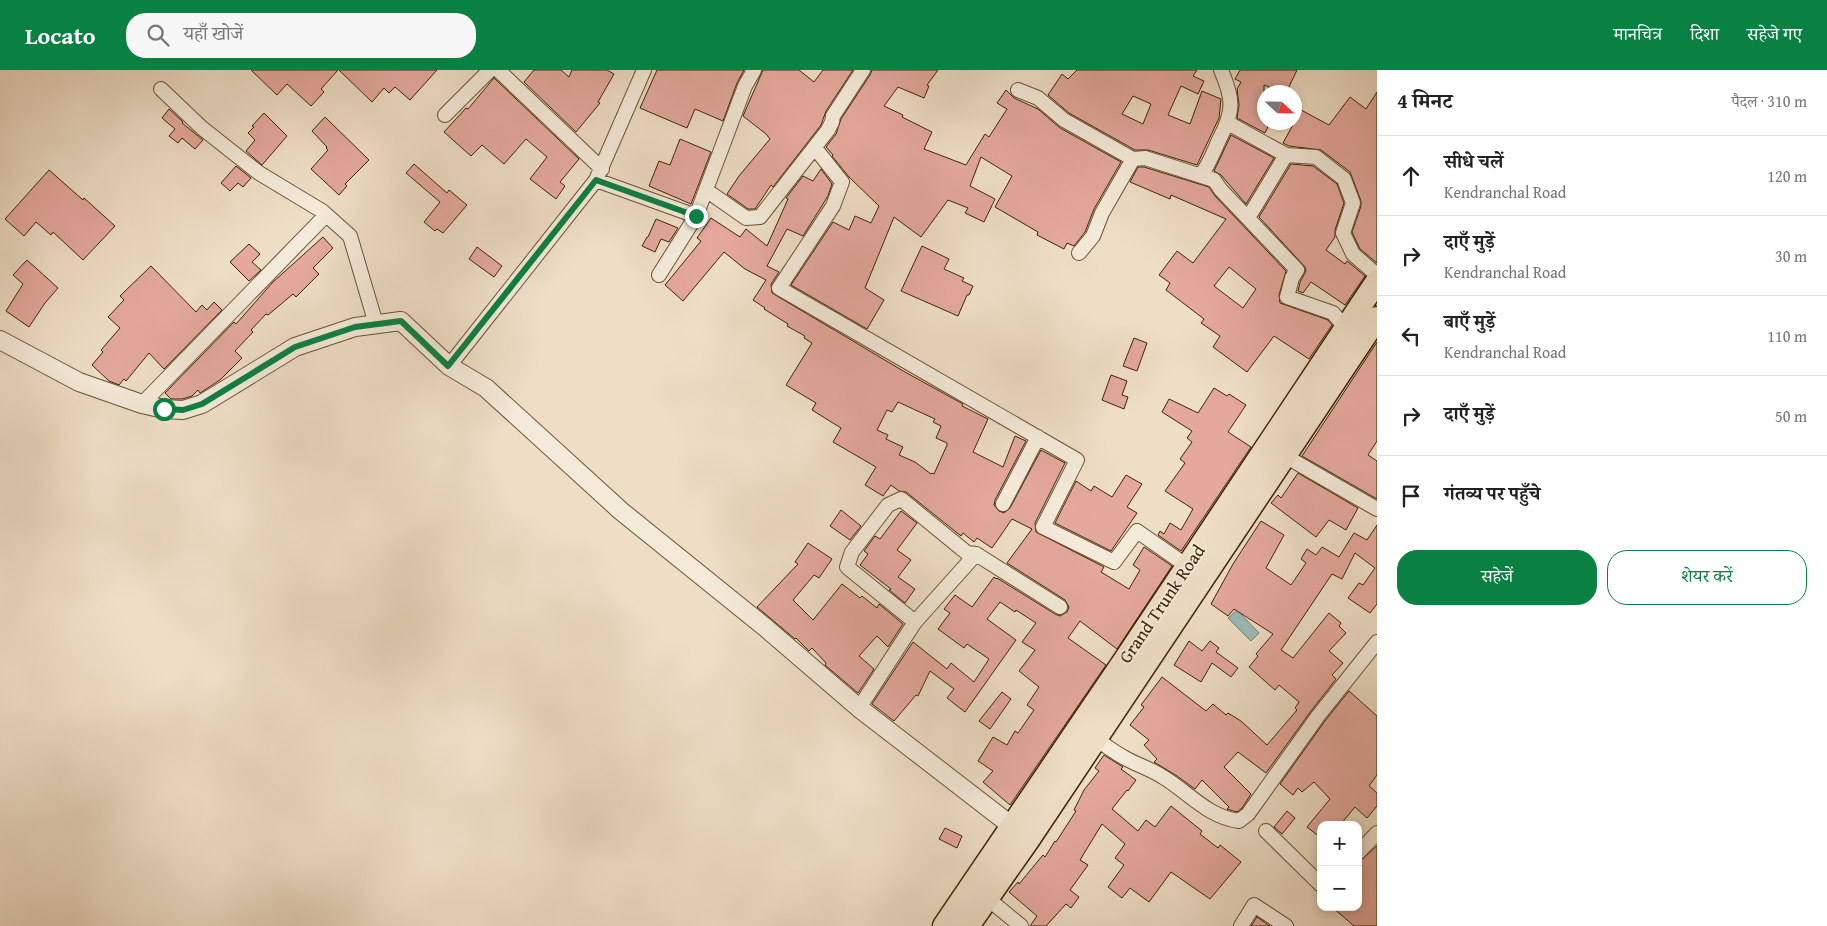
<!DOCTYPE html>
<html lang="hi">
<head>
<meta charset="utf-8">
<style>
  :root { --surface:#fff; --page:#f6f6f6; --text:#222; --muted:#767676; --line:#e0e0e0; --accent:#0b8043 }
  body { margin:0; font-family:"Gentium Book Plus","Noto Serif Devanagari",serif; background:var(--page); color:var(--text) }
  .controls { position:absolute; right:15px; bottom:15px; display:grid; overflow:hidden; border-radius:10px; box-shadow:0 2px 8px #0003 }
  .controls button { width:45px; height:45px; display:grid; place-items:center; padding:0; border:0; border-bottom:1px solid var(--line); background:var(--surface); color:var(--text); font:25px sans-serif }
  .compass { position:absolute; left:1257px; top:15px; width:45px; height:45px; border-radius:50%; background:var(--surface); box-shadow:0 2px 8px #0003; rotate:112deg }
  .stop { position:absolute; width:15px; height:15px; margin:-11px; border:4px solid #0b8043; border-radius:50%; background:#fff }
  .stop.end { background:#0b8043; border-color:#fff; box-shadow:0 1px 5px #0008 }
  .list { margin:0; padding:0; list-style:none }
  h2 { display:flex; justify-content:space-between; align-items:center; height:65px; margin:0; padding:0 20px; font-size:21px }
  h2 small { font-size:16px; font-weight:400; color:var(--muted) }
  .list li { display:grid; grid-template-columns:32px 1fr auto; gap:15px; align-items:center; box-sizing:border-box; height:80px; padding:0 20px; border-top:1px solid var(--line) }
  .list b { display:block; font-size:19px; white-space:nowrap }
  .list p { margin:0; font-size:16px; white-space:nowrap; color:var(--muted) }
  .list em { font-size:16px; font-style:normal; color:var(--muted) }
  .actions { display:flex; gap:10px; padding:15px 20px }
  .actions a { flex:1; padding:11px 0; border:1px solid var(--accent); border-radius:20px; text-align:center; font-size:18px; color:var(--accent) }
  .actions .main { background:var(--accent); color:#fff }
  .icon { flex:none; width:28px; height:28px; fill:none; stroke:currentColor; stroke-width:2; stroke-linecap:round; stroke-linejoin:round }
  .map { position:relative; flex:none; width:1377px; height:856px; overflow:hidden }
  header { display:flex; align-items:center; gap:30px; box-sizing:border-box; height:70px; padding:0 25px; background:var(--accent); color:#fff }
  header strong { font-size:24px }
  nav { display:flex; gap:28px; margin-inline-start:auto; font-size:18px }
  .search { width:350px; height:45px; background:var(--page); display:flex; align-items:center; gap:12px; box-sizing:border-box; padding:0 18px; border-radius:20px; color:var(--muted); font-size:19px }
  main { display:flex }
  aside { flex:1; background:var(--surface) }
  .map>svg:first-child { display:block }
  .water { fill:#9abbba; stroke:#757f71 }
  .building { fill:#e4a89c; stroke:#3e2403; fill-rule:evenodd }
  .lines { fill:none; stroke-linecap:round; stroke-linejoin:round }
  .minor-casing { stroke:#6a5234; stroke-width:16 }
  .tertiary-casing { stroke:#6a5234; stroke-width:20 }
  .trunk-casing { stroke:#3e2403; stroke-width:25 }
  .minor { stroke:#f4eada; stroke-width:14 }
  .tertiary { stroke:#f4eada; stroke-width:18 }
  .trunk { stroke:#eedec6; stroke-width:22 }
  .route { stroke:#0b8043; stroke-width:6 }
  .labels { text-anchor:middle; stroke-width:4; stroke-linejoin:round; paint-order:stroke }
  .street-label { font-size:18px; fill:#3e2403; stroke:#f4eada }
</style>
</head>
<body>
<header>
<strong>Locato</strong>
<div class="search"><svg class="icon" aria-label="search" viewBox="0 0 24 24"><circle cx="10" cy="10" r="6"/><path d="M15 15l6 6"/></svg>यहाँ खोजें</div>
<nav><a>मानचित्र</a><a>दिशा</a><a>सहेजे गए</a></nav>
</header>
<main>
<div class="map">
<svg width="1377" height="856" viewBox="0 0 1377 856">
  <rect width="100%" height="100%" fill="#eedec6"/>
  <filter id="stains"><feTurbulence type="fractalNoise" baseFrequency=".004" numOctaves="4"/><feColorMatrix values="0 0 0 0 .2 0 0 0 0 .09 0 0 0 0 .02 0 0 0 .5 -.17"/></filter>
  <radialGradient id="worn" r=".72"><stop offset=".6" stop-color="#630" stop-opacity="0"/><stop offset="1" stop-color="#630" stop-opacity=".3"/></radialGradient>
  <path class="water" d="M 1237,540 L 1259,563 L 1251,571 L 1228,548 Z"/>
  <path class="building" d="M 251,0 L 338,0 L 321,19 L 324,22 L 311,36 L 287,14 L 277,25 Z
    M 339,0 L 437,0 L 410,30 L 395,17 L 389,23 L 384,18 L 372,32 Z
    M 534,0 L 561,0 L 569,7 L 572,0 L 607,0 L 614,4 L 598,32 L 600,33 L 576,62 L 524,12 Z
    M 657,0 L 744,0 L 737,13 L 723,51 L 695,39 L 687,58 L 640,38 Z
    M 763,0 L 799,0 L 814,12 L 823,0 L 853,0 L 826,41 L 821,55 L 773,117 L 771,115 L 755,139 L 748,139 L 727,124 L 739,106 L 770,69 L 766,64 L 743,46 Z
    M 872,0 L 938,0 L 927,15 L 929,16 L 924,28 L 898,17 L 884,36 L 903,45 L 902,47 L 932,62 L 924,79 L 966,95 L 985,64 L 989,67 L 1007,39 L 997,33 L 1006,20 L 1014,28 L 1038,39 L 1060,58 L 1121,92 L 1094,139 L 1085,162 L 1074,176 L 1067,173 L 1064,179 L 1037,165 L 1038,162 L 995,137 L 1012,106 L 981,87 L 970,116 L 995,129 L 984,152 L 965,143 L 968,138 L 948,130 L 921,167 L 894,147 L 865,218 L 884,230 L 867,259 L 791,215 L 833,152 L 849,160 L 855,146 L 871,153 L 879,136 L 849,107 L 832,86 L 833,85 L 826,77 L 836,64 L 841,49 L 870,5 Z
    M 1077,0 L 1197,0 L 1193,6 L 1204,11 L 1198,24 L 1181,16 L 1168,45 L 1190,54 L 1202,21 L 1221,29 L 1219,48 L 1197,95 L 1148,80 L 1135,80 L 1069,43 L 1048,25 L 1062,4 L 1068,9 ZM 1133,26 L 1151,34 L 1143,54 L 1122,44 Z
    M 1240,0 L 1297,0 L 1287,21 L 1278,16 L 1276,20 L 1264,15 L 1264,52 L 1270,52 L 1265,63 L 1237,48 L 1239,35 L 1237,19 L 1241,12 L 1235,9 Z
    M 494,8 L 579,89 L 560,112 L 565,116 L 556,129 L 530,109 L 547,87 L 526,69 L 504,94 L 482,75 L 471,86 L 444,62 L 466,38 L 468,39 Z
    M 1377,22 L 1377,193 L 1360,179 L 1352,162 L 1361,136 L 1361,131 L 1350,102 L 1321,80 L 1289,76 L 1283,73 L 1301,40 L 1329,55 L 1350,27 L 1366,39 Z
    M 169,39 L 183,52 L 182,53 L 203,70 L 195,79 L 182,68 L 178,73 L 169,66 L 175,59 L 162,48 Z
    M 264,43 L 287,66 L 262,95 L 246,81 L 255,70 L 248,63 L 254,57 L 252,56 Z
    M 325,47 L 369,90 L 345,114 L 347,116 L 339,125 L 311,99 L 328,80 L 326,78 L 327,77 L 312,61 Z
    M 1231,65 L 1274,88 L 1246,134 L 1221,105 L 1214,101 Z
    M 680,69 L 711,82 L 691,134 L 649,116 L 659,91 L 670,95 Z
    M 414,94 L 447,123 L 449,120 L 467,135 L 443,163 L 437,159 L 435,161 L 424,152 L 440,132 L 406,103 Z
    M 1291,94 L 1313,96 L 1337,114 L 1344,133 L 1335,160 L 1335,167 L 1326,180 L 1345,194 L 1347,191 L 1365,206 L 1345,235 L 1311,212 L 1303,223 L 1298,221 L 1300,212 L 1306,201 L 1305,197 L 1259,147 Z
    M 236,96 L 251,108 L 243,117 L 238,113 L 230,121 L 221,113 Z
    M 1138,97 L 1144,97 L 1209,117 L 1215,126 L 1286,201 L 1279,225 L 1280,233 L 1328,250 L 1332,255 L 1309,289 L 1274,266 L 1247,302 L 1213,277 L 1220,266 L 1201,253 L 1204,249 L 1166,220 L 1170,213 L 1159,205 L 1177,181 L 1193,193 L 1226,149 L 1171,125 L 1170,129 L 1130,112 ZM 1229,197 L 1256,219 L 1243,238 L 1214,216 Z
    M 821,99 L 832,114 L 828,126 L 803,166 L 787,159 L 767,196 L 779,202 L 771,214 L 772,223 L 905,302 L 963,334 L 962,336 L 988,349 L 973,382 L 1003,397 L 1015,366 L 1026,371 L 995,430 L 994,435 L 999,441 L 1004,443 L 1010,438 L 1041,380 L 1065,393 L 1035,453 L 1036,462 L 1104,497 L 1101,502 L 1129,519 L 1140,500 L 1133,495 L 1144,477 L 1172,496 L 1117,579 L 1080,551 L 1068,568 L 1106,595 L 1010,735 L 983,712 L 993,701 L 978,691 L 993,667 L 1007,675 L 1015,661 L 1018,663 L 1034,640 L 1027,635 L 1039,617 L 1019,601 L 1035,580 L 1022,572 L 1036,553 L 1016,540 L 1015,542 L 1000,532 L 987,549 L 1016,570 L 965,642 L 947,628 L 954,619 L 930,601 L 918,626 L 916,625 L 894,651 L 872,634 L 913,572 L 947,599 L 951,593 L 974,612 L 989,589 L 967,574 L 964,578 L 938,559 L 950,543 L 944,539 L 955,525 L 972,537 L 994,507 L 996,509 L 997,508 L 1055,544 L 1060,546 L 1067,542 L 1069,537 L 1065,530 L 1007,493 L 1032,459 L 1012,449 L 992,478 L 977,468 L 974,472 L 963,463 L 961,466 L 906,422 L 899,421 L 891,415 L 883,426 L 865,415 L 876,397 L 833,372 L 841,358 L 812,340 L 816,333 L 786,315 L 812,273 L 804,268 L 805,266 L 787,256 L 788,254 L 764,239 L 765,238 L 753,230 L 766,210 L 745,199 L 724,182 L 683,231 L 665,215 L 701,171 L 697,168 L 711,148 L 740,167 L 746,159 L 767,176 L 788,129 L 786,128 L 803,106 L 813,111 ZM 898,332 L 935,349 L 933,352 L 941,356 L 936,368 L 947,373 L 947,375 L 934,404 L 932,403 L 931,404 L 915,392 L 899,385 L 903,377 L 886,369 L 888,365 L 877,360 L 887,340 L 892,342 Z
    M 49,100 L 83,130 L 84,128 L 115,156 L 83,190 L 53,162 L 51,165 L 36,152 L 24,166 L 5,149 Z
    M 656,149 L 678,158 L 669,172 L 661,169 L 655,182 L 642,176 L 647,167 L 648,167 Z
    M 323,167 L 333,178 L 313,198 L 319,204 L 296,227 L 293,224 L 268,245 L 266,244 L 251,260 L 253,262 L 235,281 L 242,288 L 220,310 L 200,323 L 198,320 L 192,326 L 182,329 L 171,329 L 165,323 L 234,252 L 236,254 L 273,212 Z
    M 249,174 L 260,184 L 252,192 L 261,200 L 249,211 L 230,192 Z
    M 922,176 L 949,189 L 944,199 L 964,208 L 962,211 L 973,216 L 969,225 L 967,225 L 958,246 L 901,221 Z
    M 477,177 L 502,196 L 494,207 L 469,189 Z
    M 27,190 L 58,218 L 45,233 L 29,257 L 6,241 L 23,214 L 13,205 Z
    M 151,196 L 196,242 L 202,235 L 207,240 L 214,232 L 222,240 L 164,299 L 149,283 L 126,311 L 124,309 L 119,315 L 109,311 L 92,295 L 103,282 L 101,280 L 120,258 L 108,247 L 124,230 L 120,226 Z
    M 1134,268 L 1147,273 L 1137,301 L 1123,296 Z
    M 1377,272 L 1377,371 L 1368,385 L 1377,391 L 1377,429 L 1302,386 Z
    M 1111,305 L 1127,311 L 1122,325 L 1128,327 L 1124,339 L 1102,330 Z
    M 1214,318 L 1227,326 L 1229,324 L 1246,335 L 1228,362 L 1251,377 L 1181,481 L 1158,465 L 1160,461 L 1164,464 L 1170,453 L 1181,460 L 1193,439 L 1165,421 L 1185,393 L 1180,389 L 1192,372 L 1187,368 L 1192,361 L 1162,342 L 1169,329 L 1198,343 Z
    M 1298,403 L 1358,438 L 1346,460 L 1329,450 L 1316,467 L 1271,433 L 1278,425 L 1281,428 Z
    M 1126,405 L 1142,414 L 1127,437 L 1137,443 L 1111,481 L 1055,453 L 1076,411 L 1091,421 L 1094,416 L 1112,427 Z
    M 841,440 L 861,456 L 850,470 L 830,456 Z
    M 901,441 L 917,453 L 897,480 L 911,490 L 898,507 L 915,519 L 905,533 L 889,520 L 891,519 L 860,495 L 868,484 L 864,481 L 875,466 L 880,469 Z
    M 1261,451 L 1284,465 L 1266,498 L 1291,515 L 1306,493 L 1301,489 L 1307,479 L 1316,485 L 1322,477 L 1339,487 L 1354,463 L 1367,470 L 1377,455 L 1377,534 L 1370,543 L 1348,528 L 1359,513 L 1363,515 L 1375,498 L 1355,483 L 1342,509 L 1332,504 L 1281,580 L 1293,588 L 1329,543 L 1341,553 L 1339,556 L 1346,563 L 1329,581 L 1343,593 L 1332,605 L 1336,609 L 1311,641 L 1266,703 L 1238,682 L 1224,697 L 1251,724 L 1242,738 L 1237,742 L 1227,739 L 1229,737 L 1202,710 L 1195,719 L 1177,706 L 1154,692 L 1157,689 L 1144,675 L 1149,670 L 1130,655 L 1144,637 L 1141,635 L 1162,607 L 1206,641 L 1213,634 L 1226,645 L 1228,643 L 1241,651 L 1267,675 L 1297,640 L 1295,638 L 1299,632 L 1279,615 L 1275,620 L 1249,597 L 1258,586 L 1256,584 L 1273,564 L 1234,539 L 1228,546 L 1211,534 L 1233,494 Z
    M 808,473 L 832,489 L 819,508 L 814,505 L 793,530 L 813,550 L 842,514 L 860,528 L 862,526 L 877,538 L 879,534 L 903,554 L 888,577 L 877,566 L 859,586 L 874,599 L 858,623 L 825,595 L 826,593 L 812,578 L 809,581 L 796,568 L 795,569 L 757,537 L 798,494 L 795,492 Z
    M 1189,571 L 1202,581 L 1210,571 L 1219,578 L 1216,582 L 1238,598 L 1231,607 L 1212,593 L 1201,612 L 1174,595 Z
    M 1349,621 L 1377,646 L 1377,705 L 1369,716 L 1377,723 L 1377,736 L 1367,748 L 1355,737 L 1340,755 L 1321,755 L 1321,768 L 1307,757 L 1330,729 L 1314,712 L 1302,722 L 1298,718 L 1293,725 L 1280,714 L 1325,651 Z
    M 1002,622 L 1011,629 L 990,659 L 979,651 Z
    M 1104,685 L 1123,697 L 1121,699 L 1136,710 L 1128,721 L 1127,720 L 1112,739 L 1138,761 L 1146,750 L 1155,757 L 1171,736 L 1202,761 L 1200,764 L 1218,778 L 1220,775 L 1241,792 L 1210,829 L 1171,802 L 1149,832 L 1130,818 L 1122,828 L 1108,817 L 1124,795 L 1115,788 L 1125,774 L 1102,754 L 1080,790 L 1088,795 L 1070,820 L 1079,827 L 1071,838 L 1066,834 L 1046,856 L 1030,856 L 1037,846 L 1009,822 L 1018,812 L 1019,814 L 1043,785 L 1045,787 L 1055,771 L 1056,772 L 1076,741 L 1074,740 L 1084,720 L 1099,701 L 1095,698 Z
    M 1287,741 L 1295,748 L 1282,764 L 1274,757 Z
    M 945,758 L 962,766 L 957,778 L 939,769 Z
    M 1377,776 L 1377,856 L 1354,856 L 1332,837 L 1358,837 L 1358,793 Z
    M 1257,847 L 1270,856 L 1251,856 Z"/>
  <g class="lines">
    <defs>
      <path id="minor" d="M 498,0 L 602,99
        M 161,19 L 202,58 L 259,103 L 322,141 L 350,166 L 376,254
        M 1018,20 L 1038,28 L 1064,50 L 1133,89 L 1145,88 L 1214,110 L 1221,120 L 1297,200 L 1292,208 L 1287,227 L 1333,243 L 1343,255 L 1341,265
        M 445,45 L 490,0
        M 1228,53 L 1286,85 L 1316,87 L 1344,109 L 1353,133 L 1343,163 L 1353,184 L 1377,205
        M 815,78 L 842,112 L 833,136 L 779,218 L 1077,390 L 1043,457 L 1114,492 L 1137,461 L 1187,496
        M 1201,105 C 1210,93 1213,83 1219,70 C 1234,41 1234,30 1221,0
        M 596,110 L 696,146
        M 706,120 L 746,148 L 760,147 L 828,60 L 832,52 L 833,46 L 863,0
        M 1248,148 L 1286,85
        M 1079,183 L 1093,166 L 1102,143 L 1133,89
        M 659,205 L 696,146 L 745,16 L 754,0
        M 449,296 L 596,110 L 644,0
        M 142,334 L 326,145
        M 1285,386 L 1377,439
        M 1003,434 L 1038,367
        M 915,552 L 976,484
        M 859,638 L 915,552 L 847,497 L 852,482 L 888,435 L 901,429 L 967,483 L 976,484 L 1060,537
        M 1096,669 C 1105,675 1115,683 1125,688 C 1137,695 1151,699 1163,707 C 1188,722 1208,747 1239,751 L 1248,744 L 1318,646 L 1377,572
        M 1266,761 L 1321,815
        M 1358,783 L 1377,763
        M 987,828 L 1021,856
        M 1241,856 L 1254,835 L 1286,856"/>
      <path id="tertiary" d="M 0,270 L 79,312 L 142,334 L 164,339 L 183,340 L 202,334 L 295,277 L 355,257 L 401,251 L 449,296 L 486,318 L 621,441 L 766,558 L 859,638 L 1021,763"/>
      <path id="trunk" d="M 944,856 L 1126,588 L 1377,211
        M 968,856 L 1029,769 L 1377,248"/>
    </defs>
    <use href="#minor" class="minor-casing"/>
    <use href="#tertiary" class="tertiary-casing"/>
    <use href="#trunk" class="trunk-casing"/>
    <use href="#minor" class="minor"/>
    <use href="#tertiary" class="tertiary"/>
    <use href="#trunk" class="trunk"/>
  </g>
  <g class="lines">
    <path class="route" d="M 164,339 L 183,340 L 202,334 L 295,277 L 355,257 L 401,251 L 448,296 L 596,110 L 696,146"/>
  </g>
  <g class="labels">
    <g class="street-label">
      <text transform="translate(1162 534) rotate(-56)" y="6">Grand Trunk Road</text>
    </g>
  </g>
  <rect width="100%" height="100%" filter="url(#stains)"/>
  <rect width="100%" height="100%" fill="url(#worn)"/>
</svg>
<div class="controls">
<button>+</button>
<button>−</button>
</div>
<svg class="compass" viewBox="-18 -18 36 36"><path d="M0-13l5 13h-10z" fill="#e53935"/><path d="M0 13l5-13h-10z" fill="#767676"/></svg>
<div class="stop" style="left:164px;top:339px"></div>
<div class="stop end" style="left:696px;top:146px"></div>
</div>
<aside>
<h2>4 मिनट<small>पैदल · 310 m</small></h2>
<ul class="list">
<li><svg class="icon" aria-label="ahead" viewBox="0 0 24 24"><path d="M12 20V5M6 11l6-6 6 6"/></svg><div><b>सीधे चलें</b><p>Kendranchal Road</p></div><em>120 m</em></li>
<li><svg class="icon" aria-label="right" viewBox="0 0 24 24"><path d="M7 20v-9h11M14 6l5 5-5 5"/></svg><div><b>दाएँ मुड़ें</b><p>Kendranchal Road</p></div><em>30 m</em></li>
<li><svg class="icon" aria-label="left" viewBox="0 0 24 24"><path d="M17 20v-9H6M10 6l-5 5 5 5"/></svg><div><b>बाएँ मुड़ें</b><p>Kendranchal Road</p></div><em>110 m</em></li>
<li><svg class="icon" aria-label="right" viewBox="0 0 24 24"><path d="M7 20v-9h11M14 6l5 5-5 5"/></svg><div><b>दाएँ मुड़ें</b></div><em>50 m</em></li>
<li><svg class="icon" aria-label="arrive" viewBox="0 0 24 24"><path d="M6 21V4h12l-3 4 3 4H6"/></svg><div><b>गंतव्य पर पहुँचे</b></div></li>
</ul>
<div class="actions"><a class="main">सहेजें</a><a>शेयर करें</a></div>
</aside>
</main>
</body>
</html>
